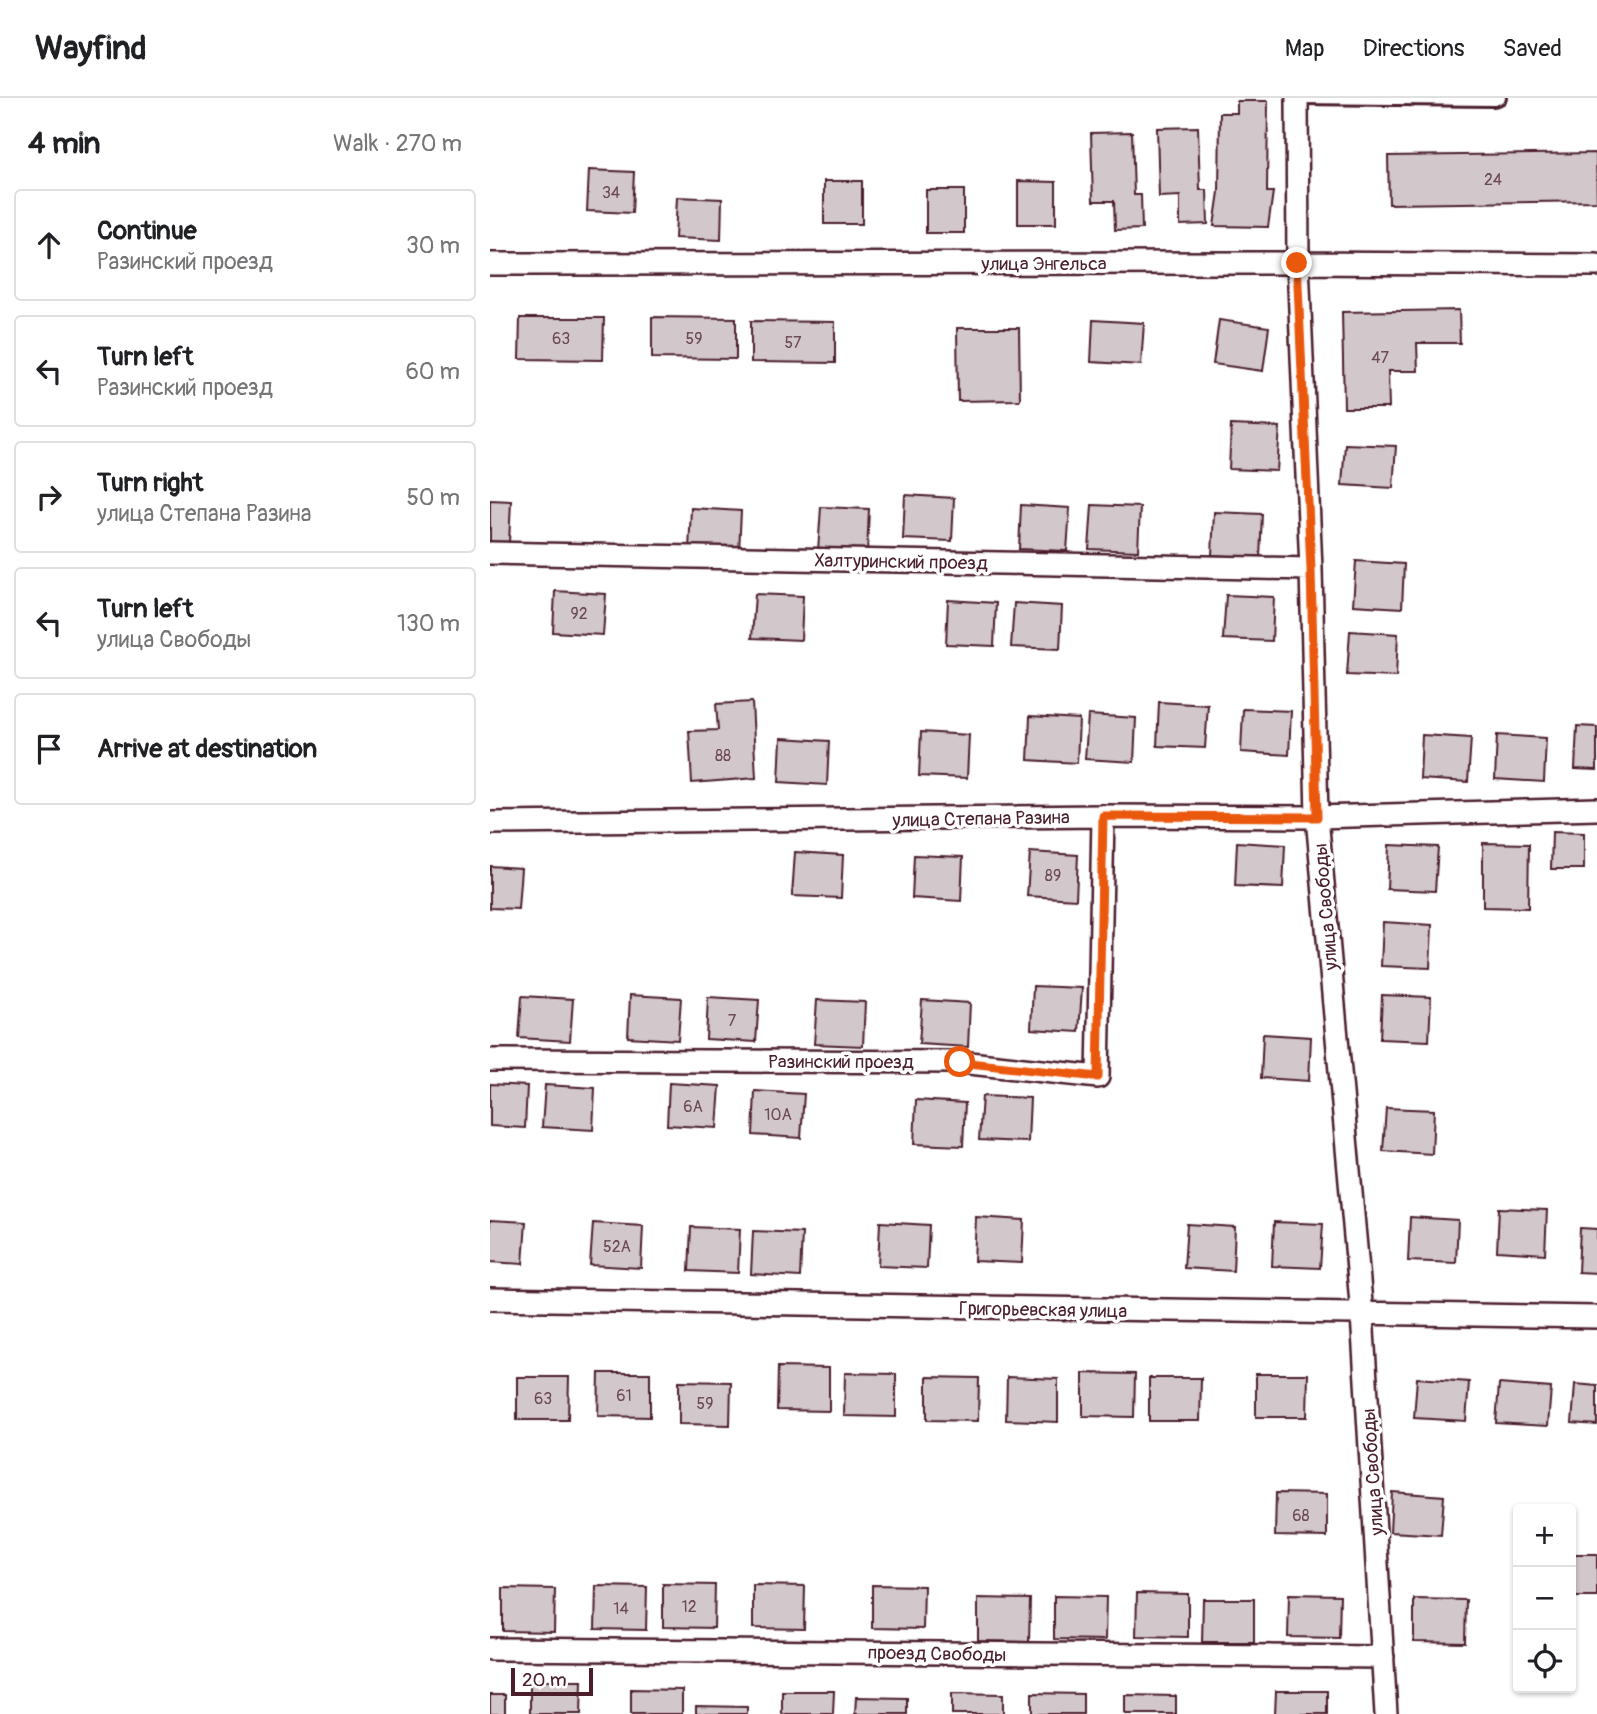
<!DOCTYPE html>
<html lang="en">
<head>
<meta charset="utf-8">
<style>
  :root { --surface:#fff; --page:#f2f2f2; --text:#202124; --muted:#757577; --line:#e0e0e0 }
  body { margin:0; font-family:Pangolin,sans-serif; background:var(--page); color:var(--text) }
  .controls { position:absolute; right:21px; bottom:21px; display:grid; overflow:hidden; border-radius:7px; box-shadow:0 2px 5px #0004 }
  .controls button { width:63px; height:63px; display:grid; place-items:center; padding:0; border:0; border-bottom:2px solid var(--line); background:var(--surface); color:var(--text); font:35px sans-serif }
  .scale { position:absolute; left:21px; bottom:18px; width:82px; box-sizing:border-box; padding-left:7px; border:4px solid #4a1f2b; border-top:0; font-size:19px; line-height:24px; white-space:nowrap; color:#4a1f2b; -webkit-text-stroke:5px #fff; paint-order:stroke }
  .stop { position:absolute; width:21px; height:21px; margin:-16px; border:5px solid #ea580c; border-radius:50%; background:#fff }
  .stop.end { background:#ea580c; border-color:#fff; box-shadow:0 2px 7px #0008 }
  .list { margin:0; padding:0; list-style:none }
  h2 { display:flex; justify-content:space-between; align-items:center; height:91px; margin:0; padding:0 28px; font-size:30px }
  h2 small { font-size:23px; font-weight:400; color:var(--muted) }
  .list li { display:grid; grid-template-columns:46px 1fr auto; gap:21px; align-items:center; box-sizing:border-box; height:112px; margin:0 14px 14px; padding:0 14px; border:2px solid var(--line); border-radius:7px }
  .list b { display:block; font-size:26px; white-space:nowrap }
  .list p { margin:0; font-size:23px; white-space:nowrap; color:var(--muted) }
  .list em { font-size:23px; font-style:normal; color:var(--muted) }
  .icon { flex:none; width:38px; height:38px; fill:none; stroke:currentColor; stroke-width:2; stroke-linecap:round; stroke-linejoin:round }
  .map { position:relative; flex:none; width:1107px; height:1616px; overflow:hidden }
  header { display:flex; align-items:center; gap:42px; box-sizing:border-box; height:98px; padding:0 35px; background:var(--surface); border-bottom:2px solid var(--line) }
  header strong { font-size:33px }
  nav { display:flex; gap:38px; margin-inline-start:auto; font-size:24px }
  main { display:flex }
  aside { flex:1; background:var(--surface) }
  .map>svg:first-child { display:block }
  .building { fill:#d2c7cb; stroke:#4a1f2b; stroke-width:2 }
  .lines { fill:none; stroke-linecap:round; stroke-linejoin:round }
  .lane-casing { stroke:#4a1f2b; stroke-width:16 }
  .street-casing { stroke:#4a1f2b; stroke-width:26 }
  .lane { stroke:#fff; stroke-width:10 }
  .street { stroke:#fff; stroke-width:21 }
  .route { stroke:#ea580c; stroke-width:9 }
  .labels { text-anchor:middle; stroke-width:7; stroke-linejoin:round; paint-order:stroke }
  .number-label { font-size:16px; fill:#6c4953 }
  .street-label { font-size:19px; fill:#4a1f2b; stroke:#fff }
</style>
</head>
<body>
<header>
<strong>Wayfind</strong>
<nav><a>Map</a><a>Directions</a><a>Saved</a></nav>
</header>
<main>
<aside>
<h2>4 min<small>Walk · 270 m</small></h2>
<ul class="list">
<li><svg class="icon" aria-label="ahead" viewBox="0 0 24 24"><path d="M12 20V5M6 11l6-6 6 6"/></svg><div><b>Continue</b><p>Разинский проезд</p></div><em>30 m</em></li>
<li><svg class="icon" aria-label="left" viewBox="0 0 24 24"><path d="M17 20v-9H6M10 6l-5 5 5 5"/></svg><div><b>Turn left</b><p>Разинский проезд</p></div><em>60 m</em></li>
<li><svg class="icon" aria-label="right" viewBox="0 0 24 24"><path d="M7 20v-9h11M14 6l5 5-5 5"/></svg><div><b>Turn right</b><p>улица Степана Разина</p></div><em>50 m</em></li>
<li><svg class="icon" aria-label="left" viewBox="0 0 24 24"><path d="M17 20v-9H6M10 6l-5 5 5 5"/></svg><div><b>Turn left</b><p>улица Свободы</p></div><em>130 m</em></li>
<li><svg class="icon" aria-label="arrive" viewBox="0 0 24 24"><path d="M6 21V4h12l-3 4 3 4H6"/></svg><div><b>Arrive at destination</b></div></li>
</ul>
</aside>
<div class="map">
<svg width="1107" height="1616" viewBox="0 0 1107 1616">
  <rect width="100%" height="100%" fill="#fff"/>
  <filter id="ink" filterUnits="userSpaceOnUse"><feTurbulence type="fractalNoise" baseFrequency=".0143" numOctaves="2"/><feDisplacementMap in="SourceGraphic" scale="14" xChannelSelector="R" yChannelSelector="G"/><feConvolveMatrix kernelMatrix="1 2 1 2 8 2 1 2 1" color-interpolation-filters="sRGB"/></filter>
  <g filter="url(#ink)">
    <path class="building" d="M 747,3 L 778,3 L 777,94 L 783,94 L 778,129 L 724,128 L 729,94 L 730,15 L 747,15 Z
      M 708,29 L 710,92 L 717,92 L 718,126 L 690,127 L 690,98 L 669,99 L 667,30 Z
      M 642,34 L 644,97 L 651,97 L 652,131 L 625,132 L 624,103 L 603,103 L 601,35 Z
      M 1106,55 L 1107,103 L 899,106 L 898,58 Z
      M 99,72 L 144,74 L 142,115 L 97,113 Z
      M 334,83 L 372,83 L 372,126 L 334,126 Z
      M 528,83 L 566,84 L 566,126 L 528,126 Z
      M 436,92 L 474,92 L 474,135 L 436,135 Z
      M 187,99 L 232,101 L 231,142 L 185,140 Z
      M 969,212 L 970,245 L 927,245 L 928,273 L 898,273 L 899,310 L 854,310 L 852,214 Z
      M 162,219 L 246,220 L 246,261 L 162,260 Z
      M 30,220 L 114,220 L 113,262 L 29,261 Z
      M 603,222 L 654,225 L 651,267 L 601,264 Z
      M 729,222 L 779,229 L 773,273 L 723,266 Z
      M 261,223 L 345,224 L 345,265 L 261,264 Z
      M 467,230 L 529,230 L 530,302 L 468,303 Z
      M 741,327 L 790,329 L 787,373 L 739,371 Z
      M 855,346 L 906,348 L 903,390 L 852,387 Z
      M 415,397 L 464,400 L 462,443 L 413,441 Z
      M 0,402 L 21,403 L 19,445 L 0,444 Z
      M 531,407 L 580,410 L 577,453 L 529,451 Z
      M 602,407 L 650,409 L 648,453 L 599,451 Z
      M 331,409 L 379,411 L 377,455 L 328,453 Z
      M 201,410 L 251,413 L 249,454 L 199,452 Z
      M 724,414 L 772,416 L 770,460 L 722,457 Z
      M 866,463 L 914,466 L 912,510 L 863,507 Z
      M 65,493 L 116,496 L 113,537 L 63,534 Z
      M 265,496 L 313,498 L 311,542 L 262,540 Z
      M 736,497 L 784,499 L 782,543 L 733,541 Z
      M 458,502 L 506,505 L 504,548 L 456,546 Z
      M 524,505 L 572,508 L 570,551 L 521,549 Z
      M 860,533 L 908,536 L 906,579 L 857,577 Z
      M 262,604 L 266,680 L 202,685 L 199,633 L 228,632 L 226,606 Z
      M 669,604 L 718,607 L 715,650 L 667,648 Z
      M 753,611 L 801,613 L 799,657 L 751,654 Z
      M 598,617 L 646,620 L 644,664 L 595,661 Z
      M 540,618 L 589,621 L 587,665 L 538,662 Z
      M 1087,628 L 1107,629 L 1107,672 L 1085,671 Z
      M 431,634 L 479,637 L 477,680 L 429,678 Z
      M 932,637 L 981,640 L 978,684 L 930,681 Z
      M 1007,637 L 1056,640 L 1054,684 L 1005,681 Z
      M 291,640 L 339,643 L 337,687 L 289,684 Z
      M 1062,734 L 1094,735 L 1094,771 L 1061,771 Z
      M 747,744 L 795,747 L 793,790 L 745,788 Z
      M 993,745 L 1039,746 L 1038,810 L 993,809 Z
      M 899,747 L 948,749 L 945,793 L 897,791 Z
      M 305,754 L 353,757 L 351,800 L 302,798 Z
      M 540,754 L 588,757 L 586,801 L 537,798 Z
      M 424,757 L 473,759 L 471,803 L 422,800 Z
      M 0,768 L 31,770 L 28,811 L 0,810 Z
      M 893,824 L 942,827 L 940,870 L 891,868 Z
      M 543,888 L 592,890 L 589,934 L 541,931 Z
      M 140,897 L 191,900 L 188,942 L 138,939 Z
      M 892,897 L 941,899 L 939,943 L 890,941 Z
      M 32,898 L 83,901 L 80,943 L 29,940 Z
      M 218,899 L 269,902 L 266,944 L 216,941 Z
      M 327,902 L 375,904 L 373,948 L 324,946 Z
      M 432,902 L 480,905 L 478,949 L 429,946 Z
      M 773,936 L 821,939 L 819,983 L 771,980 Z
      M 179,985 L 230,988 L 227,1030 L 177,1027 Z
      M 0,986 L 37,988 L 35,1030 L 0,1028 Z
      M 55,987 L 105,990 L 103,1032 L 52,1029 Z
      M 265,993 L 314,996 L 311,1040 L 263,1037 Z
      M 492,998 L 540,1000 L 538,1044 L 489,1042 Z
      M 426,1002 L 475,1005 L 473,1048 L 424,1046 Z
      M 896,1010 L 944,1012 L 942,1056 L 893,1053 Z
      M 1009,1110 L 1057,1112 L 1055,1156 L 1007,1153 Z
      M 486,1119 L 534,1122 L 532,1165 L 484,1163 Z
      M 920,1119 L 968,1122 L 966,1165 L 918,1163 Z
      M 0,1122 L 36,1124 L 33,1166 L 0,1164 Z
      M 390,1124 L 439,1127 L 437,1170 L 388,1168 Z
      M 784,1124 L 833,1126 L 830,1170 L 782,1168 Z
      M 103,1125 L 153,1128 L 151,1170 L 100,1167 Z
      M 697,1126 L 745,1129 L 743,1173 L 694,1170 Z
      M 201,1129 L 250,1131 L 248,1175 L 199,1173 Z
      M 1090,1130 L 1107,1131 L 1107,1175 L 1088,1174 Z
      M 263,1133 L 312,1135 L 310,1179 L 261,1176 Z
      M 288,1269 L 339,1270 L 339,1313 L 287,1312 Z
      M 109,1275 L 160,1275 L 160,1319 L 108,1318 Z
      M 355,1275 L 406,1276 L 406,1319 L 354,1318 Z
      M 593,1275 L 645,1276 L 644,1319 L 593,1318 Z
      M 766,1276 L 818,1276 L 817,1319 L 766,1319 Z
      M 27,1279 L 79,1279 L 78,1322 L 27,1322 Z
      M 437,1279 L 489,1280 L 488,1323 L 437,1322 Z
      M 517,1279 L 568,1281 L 568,1324 L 516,1322 Z
      M 659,1280 L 711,1280 L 710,1323 L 659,1323 Z
      M 927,1280 L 979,1284 L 976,1323 L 924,1320 Z
      M 189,1283 L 241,1284 L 240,1327 L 189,1326 Z
      M 1009,1286 L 1061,1290 L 1058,1328 L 1006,1325 Z
      M 1085,1286 L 1107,1288 L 1107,1327 L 1082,1325 Z
      M 902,1394 L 954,1398 L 951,1437 L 900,1434 Z
      M 786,1395 L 837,1396 L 837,1439 L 785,1438 Z
      M 1081,1456 L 1107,1456 L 1107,1499 L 1081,1499 Z
      M 173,1486 L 225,1487 L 224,1530 L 173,1529 Z
      M 263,1487 L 315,1488 L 314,1531 L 263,1530 Z
      M 382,1487 L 434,1488 L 433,1531 L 382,1530 Z
      M 106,1488 L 157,1489 L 156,1532 L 105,1531 Z
      M 13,1490 L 65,1491 L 64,1534 L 13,1533 Z
      M 647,1495 L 698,1496 L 698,1539 L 646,1538 Z
      M 799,1496 L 850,1497 L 849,1540 L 798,1539 Z
      M 564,1498 L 616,1499 L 615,1542 L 564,1541 Z
      M 488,1500 L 540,1501 L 539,1544 L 488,1543 Z
      M 713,1501 L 764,1501 L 764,1544 L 712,1544 Z
      M 924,1501 L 976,1502 L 975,1545 L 924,1544 Z
      M 40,1582 L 92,1582 L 91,1616 L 40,1616 Z
      M 141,1591 L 192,1592 L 192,1616 L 141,1616 Z
      M 292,1593 L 344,1593 L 343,1616 L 292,1616 Z
      M 786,1593 L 837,1593 L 837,1616 L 785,1616 Z
      M 462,1595 L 513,1596 L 513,1616 L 462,1616 Z
      M 542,1595 L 593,1596 L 593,1616 L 542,1616 Z
      M 0,1597 L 15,1597 L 15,1616 L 0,1616 Z
      M 635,1597 L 686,1598 L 686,1616 L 635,1616 Z
      M 366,1599 L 417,1600 L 417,1616 L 365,1616 Z
      M 206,1608 L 257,1609 L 257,1616 L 206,1616 Z"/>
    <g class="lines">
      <defs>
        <path id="lane" d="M 807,0 L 1004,2 L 1010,0"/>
        <path id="street" d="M 807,0 L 808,165 L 821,471 L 827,719 L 872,1216 L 896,1616
          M 0,166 L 808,165 L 1107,167
          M 0,455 L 821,471
          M 0,725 L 613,718 L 827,719 L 1107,711
          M 0,962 L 470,964 L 608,979 L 613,718
          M 0,1201 L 1107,1219
          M 0,1551 L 893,1559"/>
      </defs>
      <use href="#lane" class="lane-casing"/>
      <use href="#street" class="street-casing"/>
      <use href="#lane" class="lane"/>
      <use href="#street" class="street"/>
    </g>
  </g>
  <g class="lines" filter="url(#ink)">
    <path class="route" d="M 470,964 L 608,979 L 613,718 L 827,719 L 821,471 L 807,165"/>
  </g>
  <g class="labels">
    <g class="number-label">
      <text x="1003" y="87">24</text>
      <text x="121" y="100">34</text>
      <text x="71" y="246">63</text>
      <text x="204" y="246">59</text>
      <text x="303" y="250">57</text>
      <text x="890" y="265">47</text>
      <text x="89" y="521">92</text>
      <text x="233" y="663">88</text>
      <text x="563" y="783">89</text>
      <text x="242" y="928">7</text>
      <text x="203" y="1014">6А</text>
      <text x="288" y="1022">10А</text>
      <text x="127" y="1154">52А</text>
      <text x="134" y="1303">61</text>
      <text x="53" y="1306">63</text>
      <text x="215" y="1311">59</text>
      <text x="811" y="1423">68</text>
      <text x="199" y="1514">12</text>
      <text x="131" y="1516">14</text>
    </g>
    <g class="street-label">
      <text x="554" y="172">улица Энгельса</text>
      <text transform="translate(411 463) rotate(1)" y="7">Халтуринский проезд</text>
      <text transform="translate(491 720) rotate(-1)" y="7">улица Степана Разина</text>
      <text transform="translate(835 809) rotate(-95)" y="7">улица Свободы</text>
      <text x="351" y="970">Разинский проезд</text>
      <text transform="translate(553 1211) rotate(1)" y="7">Григорьевская улица</text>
      <text transform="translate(882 1374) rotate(-94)" y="7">улица Свободы</text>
      <text transform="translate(447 1555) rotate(1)" y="7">проезд Свободы</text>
    </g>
  </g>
</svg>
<div class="controls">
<button>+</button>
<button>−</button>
<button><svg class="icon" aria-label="locate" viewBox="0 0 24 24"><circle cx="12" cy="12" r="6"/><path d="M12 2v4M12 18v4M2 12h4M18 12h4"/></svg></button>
</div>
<div class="scale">20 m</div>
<div class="stop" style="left:470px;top:964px"></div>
<div class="stop end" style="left:807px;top:165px"></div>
</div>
</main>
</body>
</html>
